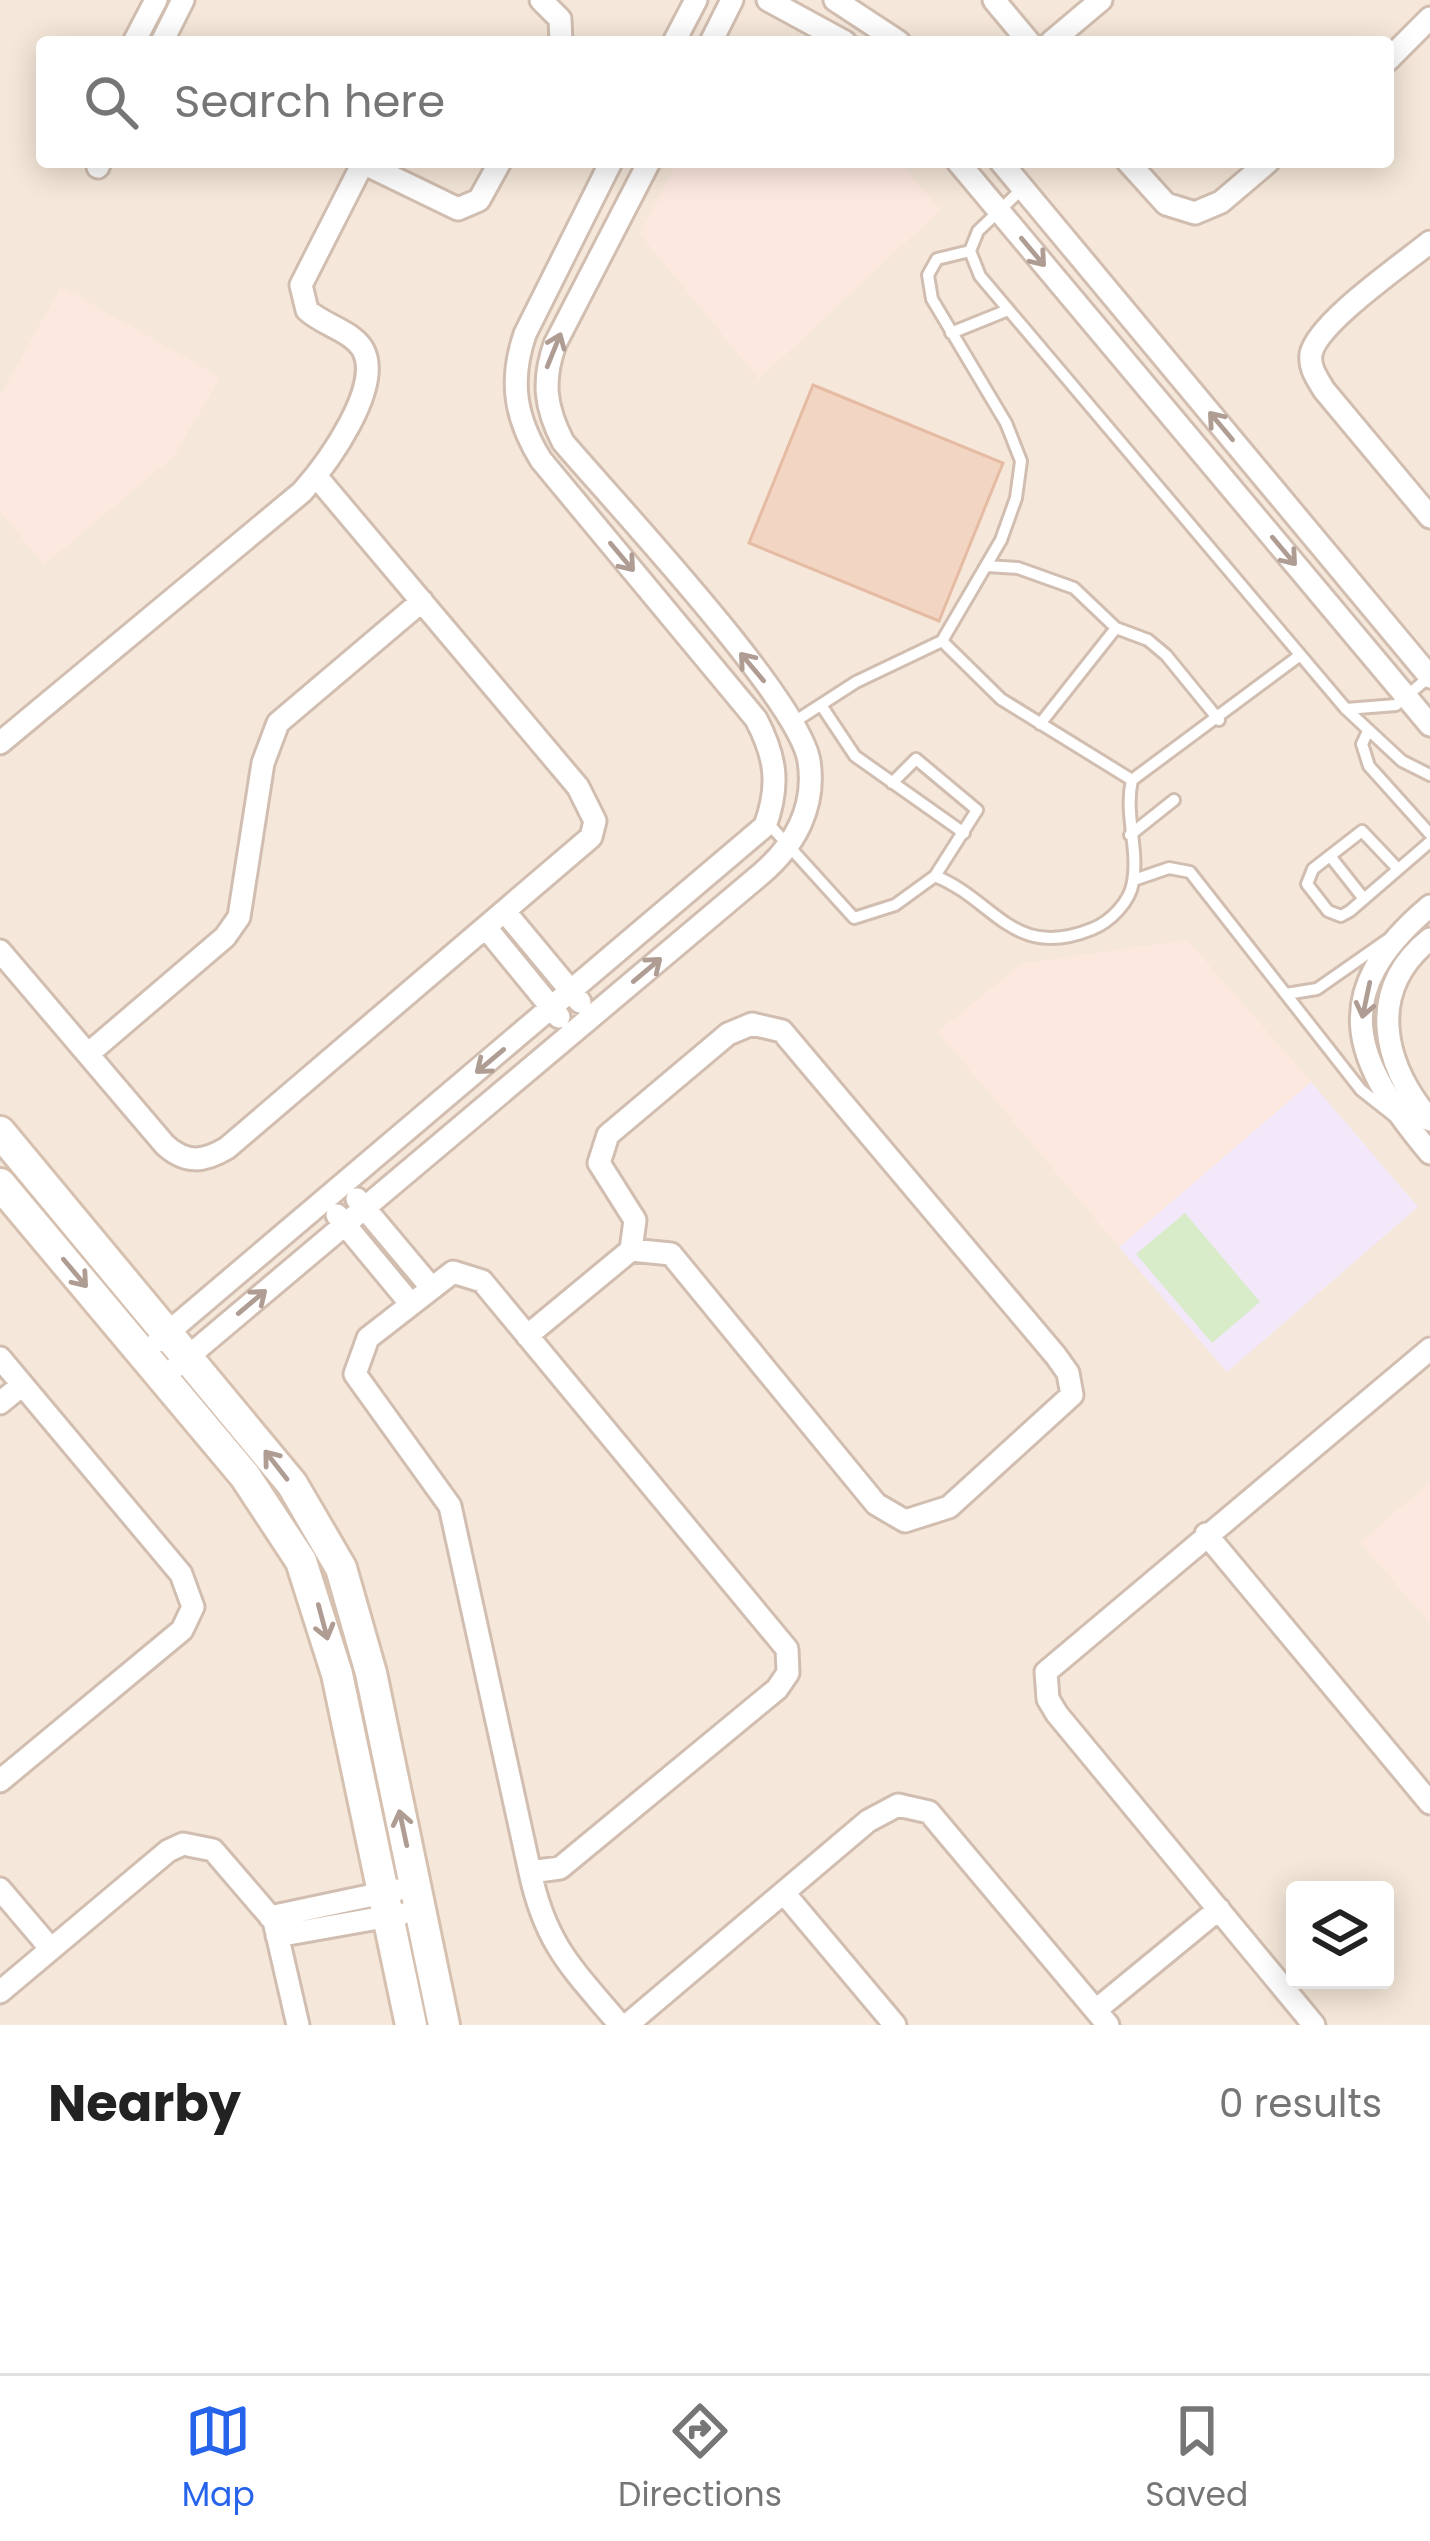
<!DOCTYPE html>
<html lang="en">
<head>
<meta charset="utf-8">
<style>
  :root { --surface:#fff; --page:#f2f2f2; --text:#222; --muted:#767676; --line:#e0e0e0; --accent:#2563eb }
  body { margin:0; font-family:Poppins,sans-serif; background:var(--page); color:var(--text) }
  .controls { position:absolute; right:36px; bottom:36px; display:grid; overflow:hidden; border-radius:12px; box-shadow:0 6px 30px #0003 }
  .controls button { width:108px; height:108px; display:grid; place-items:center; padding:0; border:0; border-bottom:3px solid var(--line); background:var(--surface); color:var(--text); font:60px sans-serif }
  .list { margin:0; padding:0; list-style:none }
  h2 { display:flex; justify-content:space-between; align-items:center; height:156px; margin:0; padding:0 48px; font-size:51px }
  h2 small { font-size:39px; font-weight:400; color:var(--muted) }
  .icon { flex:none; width:66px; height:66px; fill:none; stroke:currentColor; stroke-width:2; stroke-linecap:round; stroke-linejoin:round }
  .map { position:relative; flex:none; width:1430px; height:2025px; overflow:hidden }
  .search { position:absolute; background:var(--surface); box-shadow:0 6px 30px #0003; left:36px; right:36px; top:36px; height:132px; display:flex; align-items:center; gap:30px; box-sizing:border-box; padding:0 42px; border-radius:12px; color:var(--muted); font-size:45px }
  .sheet { height:348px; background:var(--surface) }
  nav { display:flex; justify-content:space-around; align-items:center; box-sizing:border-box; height:168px; border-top:3px solid var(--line); background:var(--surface); font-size:33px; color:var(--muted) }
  nav a { display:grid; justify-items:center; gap:6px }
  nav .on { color:var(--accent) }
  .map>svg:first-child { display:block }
  .residential { fill:#f5e8da; fill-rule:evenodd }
  .commercial { fill:#fde8e0 }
  .education { fill:#f3e8fa }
  .green { fill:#d8ecc9 }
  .building { fill:#f3d5c3; stroke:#e6bba3; stroke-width:3 }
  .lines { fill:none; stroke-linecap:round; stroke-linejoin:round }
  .lane-casing { stroke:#d1beb0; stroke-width:16 }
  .street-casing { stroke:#d1beb0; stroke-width:27 }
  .secondary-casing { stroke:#d6c0b0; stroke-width:36 }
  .lane { stroke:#fff; stroke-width:10 }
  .street { stroke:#fff; stroke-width:21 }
  .secondary { stroke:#fff; stroke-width:30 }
  .oneway { stroke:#af9d94 }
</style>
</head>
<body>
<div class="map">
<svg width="1430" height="2025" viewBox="0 0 1430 2025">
  <rect width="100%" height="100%" fill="#fdf6ec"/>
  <path class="residential" d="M 0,0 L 1430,0 L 1430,2025 L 0,2025 ZM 42,42 L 1388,42 L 1388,162 L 42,162 ZM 1295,1890 L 1385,1890 L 1385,1980 L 1295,1980 Z"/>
  <path class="commercial" d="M 677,162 L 899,162 L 940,210 L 759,379 L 640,234 Z
    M 61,287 L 220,377 L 174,456 L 44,565 L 0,511 L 0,396 Z
    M 1187,940 L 1311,1082 L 1119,1247 L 938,1032 L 1021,964 Z
    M 1430,1482 L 1430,1623 L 1360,1543 Z"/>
  <path class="education" d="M 1311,1082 L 1418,1207 L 1227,1372 L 1119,1247 Z"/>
  <path class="green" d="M 1185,1213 L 1260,1302 L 1212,1343 L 1136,1254 Z"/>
  <path class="building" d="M 813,385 L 1003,463 L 939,621 L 749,543 Z"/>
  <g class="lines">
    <defs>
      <path id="lane" d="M 1023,188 L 978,231 L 970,251 L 980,276 L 1346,709 L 1396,705 L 1429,677
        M 951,333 L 1008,310
        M 987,566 L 1018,568 L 1074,588 L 1116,628 L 1148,640 L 1166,655 L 1219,720
        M 942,641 L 1001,699 L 1132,780
        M 821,705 L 855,756 L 964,833
        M 1346,709 L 1402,761 L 1430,775
        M 794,722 L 856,682 L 942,641 L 1001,540 L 1016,498 L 1021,461 L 1006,423 L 932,299 L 928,275 L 937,259 L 970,251
        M 1040,724 L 1116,628
        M 1368,731 L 1362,744 L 1369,766 L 1430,834
        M 892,783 L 916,759 L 977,810 L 935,876
        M 767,822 L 854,918 L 895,905 L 935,876 C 995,900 1013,961 1092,929 C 1110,922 1130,902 1133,882 C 1139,848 1124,814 1132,780 L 1299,656
        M 1130,835 L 1174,800
        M 1330,856 L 1364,899
        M 1398,869 L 1362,831 L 1313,869 L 1307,884 L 1328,911 L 1341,916 L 1350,911 L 1430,842
        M 1134,880 L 1169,868 L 1190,872 L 1361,1090 L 1394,1116
        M 1286,994 L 1317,989 L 1387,940"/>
      <path id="street" d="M 541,0 L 560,19 L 561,42
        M 768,0 L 845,42
        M 835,0 L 899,42
        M 994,0 L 1029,42
        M 134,42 L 156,0
        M 162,42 L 183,0
        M 674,42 L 696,0
        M 711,42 L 732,0
        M 1051,42 L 1101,0
        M 1388,60 L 1430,18
        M 361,162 L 458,209 L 479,200 L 500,162
        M 958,162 L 1430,725
        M 1001,162 L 1430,677
        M 1128,162 L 1166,204 L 1195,213 L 1221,202 L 1268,162
        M 98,167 L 100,162
        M 1430,242 C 1403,264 1317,323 1311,354 C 1309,368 1317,378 1324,390 L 1430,517
        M 0,743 L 302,492 C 327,464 385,385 362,348 C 350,330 323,325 307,310 L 301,285 L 363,163
        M 1430,906 C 1325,994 1353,1061 1430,1153
        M 506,913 L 580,1002
        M 487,929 L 559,1017
        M 1430,939 C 1366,990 1382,1063 1430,1120
        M 0,951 L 165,1145 C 186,1164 204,1162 227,1148 L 591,837 L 595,821 L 578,787 L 316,476
        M 88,1054 L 225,937 L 239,917 L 263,763 L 278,723 L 422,601
        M 357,1199 L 430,1286
        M 337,1215 L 410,1303
        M 527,1336 L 631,1250 L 671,1254 L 876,1504 L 905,1521 L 949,1507 L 1072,1395 L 1068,1373 L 1056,1356 L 782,1031 L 752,1024 L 728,1034 L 608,1135 L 599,1163 L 635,1220 L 631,1250
        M 158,1341 L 765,826 C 780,785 776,757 756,719 L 541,460 C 515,418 509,381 525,334 L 611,162
        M 0,1358 L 181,1574 L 193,1607 L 182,1630 L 0,1781
        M 177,1366 L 761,874 C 795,845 816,807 809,761 C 799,699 613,501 563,442 C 545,407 542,381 555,344 L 649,162
        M 0,1403 L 22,1385
        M 1206,1534 L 1430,1803
        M 530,1872 L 560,1868 L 777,1689 L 788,1673 L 787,1649 L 482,1281 L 453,1272 L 368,1338 L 355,1374 L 450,1506 L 530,1872 C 546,1946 573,1969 620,2025
        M 0,1889 L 51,1949
        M 784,1893 L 895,2025
        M 270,1917 L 397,1890
        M 277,1936 L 401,1914
        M 0,1992 L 168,1851 L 183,1844 L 213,1850 L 274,1921 L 298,2025
        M 1096,2010 L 1219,1909
        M 627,2025 L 868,1821 L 898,1805 L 929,1812 L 1108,2025
        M 1314,2025 L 1057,1714 L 1048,1699 L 1046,1672 L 1430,1349"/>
      <path id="secondary" d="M 0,1132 L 292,1484 L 341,1568 L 371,1673 L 444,2025
        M 0,1184 L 245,1476 L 301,1561 L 337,1674 L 411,2025"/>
    </defs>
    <use href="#lane" class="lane-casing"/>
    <use href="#street" class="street-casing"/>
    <use href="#secondary" class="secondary-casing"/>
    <use href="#lane" class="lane"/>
    <use href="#street" class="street"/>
    <use href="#secondary" class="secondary"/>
  </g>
  <defs><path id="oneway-shaft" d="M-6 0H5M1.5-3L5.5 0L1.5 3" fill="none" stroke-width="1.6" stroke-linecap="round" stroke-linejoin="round" transform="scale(3)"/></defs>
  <g class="oneway">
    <use href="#oneway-shaft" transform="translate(1033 252) rotate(50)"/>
    <use href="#oneway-shaft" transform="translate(554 350) rotate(-68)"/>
    <use href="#oneway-shaft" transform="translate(1221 426) rotate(-130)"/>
    <use href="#oneway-shaft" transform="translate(1284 551) rotate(50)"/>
    <use href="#oneway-shaft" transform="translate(622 557) rotate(50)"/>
    <use href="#oneway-shaft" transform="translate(752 667) rotate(-130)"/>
    <use href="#oneway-shaft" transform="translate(647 970) rotate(-40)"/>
    <use href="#oneway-shaft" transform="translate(1366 1000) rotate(102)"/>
    <use href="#oneway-shaft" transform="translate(490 1061) rotate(140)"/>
    <use href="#oneway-shaft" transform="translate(75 1273) rotate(50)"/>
    <use href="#oneway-shaft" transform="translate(252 1302) rotate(-40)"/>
    <use href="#oneway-shaft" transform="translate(276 1465) rotate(-128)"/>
    <use href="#oneway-shaft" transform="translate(323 1622) rotate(75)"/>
    <use href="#oneway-shaft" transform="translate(403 1828) rotate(-102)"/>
  </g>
</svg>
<div class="controls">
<button><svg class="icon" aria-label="layers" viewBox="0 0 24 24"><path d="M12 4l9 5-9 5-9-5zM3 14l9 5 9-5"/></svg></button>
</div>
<div class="search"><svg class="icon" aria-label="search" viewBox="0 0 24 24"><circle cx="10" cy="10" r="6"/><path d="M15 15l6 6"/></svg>Search here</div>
</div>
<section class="sheet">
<h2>Nearby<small>0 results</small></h2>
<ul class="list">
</ul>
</section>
<nav>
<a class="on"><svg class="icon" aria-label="map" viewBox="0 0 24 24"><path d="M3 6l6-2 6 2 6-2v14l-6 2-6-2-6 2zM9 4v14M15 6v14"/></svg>Map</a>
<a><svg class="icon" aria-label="directions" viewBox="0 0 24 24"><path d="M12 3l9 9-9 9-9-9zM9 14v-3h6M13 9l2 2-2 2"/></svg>Directions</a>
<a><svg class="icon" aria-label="saved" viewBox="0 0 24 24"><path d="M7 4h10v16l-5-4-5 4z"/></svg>Saved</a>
</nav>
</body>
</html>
